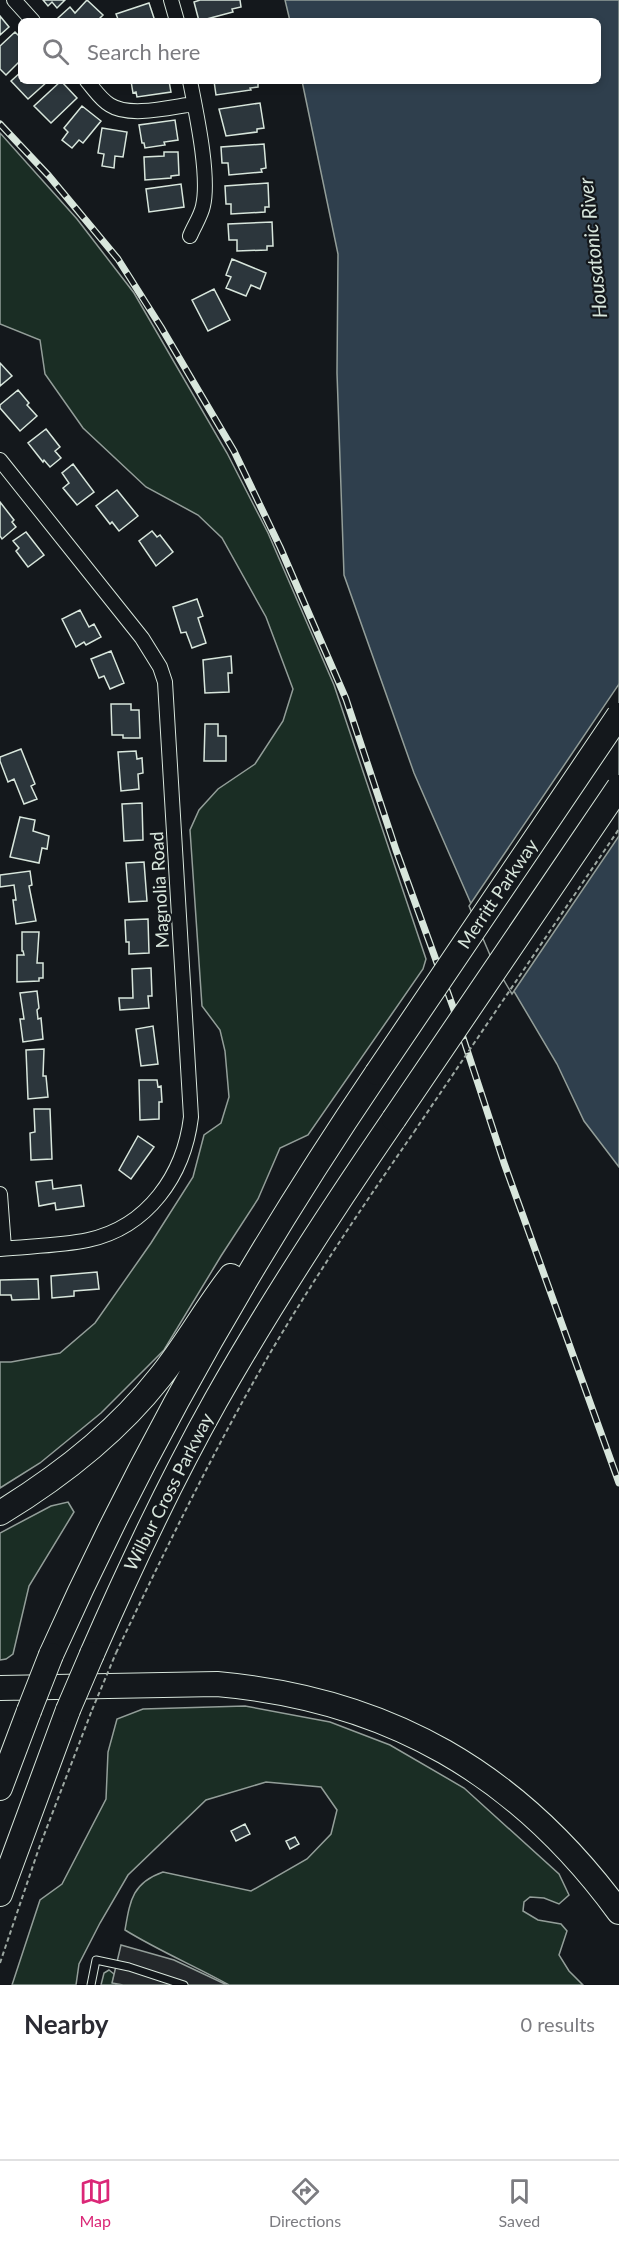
<!DOCTYPE html>
<html lang="en">
<head>
<meta charset="utf-8">
<style>
  :root { --surface:#fff; --page:#f7f7f7; --text:#2b2b33; --muted:#7c7c81; --line:#e1e1e2; --accent:#db2777 }
  body { margin:0; font-family:Lato,sans-serif; background:var(--page); color:var(--text) }
  .list { margin:0; padding:0; list-style:none }
  h2 { display:flex; justify-content:space-between; align-items:center; height:78px; margin:0; padding:0 24px; font-size:26px }
  h2 small { font-size:20px; font-weight:400; color:var(--muted) }
  .icon { flex:none; width:33px; height:33px; fill:none; stroke:currentColor; stroke-width:2; stroke-linecap:round; stroke-linejoin:round }
  .map { position:relative; flex:none; width:619px; height:1985px; overflow:hidden }
  .search { position:absolute; background:var(--surface); box-shadow:0 3px 9px #0003; left:18px; right:18px; top:18px; height:66px; display:flex; align-items:center; gap:15px; box-sizing:border-box; padding:0 21px; border-radius:9px; color:var(--muted); font-size:22px }
  .sheet { height:174px; background:var(--surface) }
  nav { display:flex; justify-content:space-around; align-items:center; box-sizing:border-box; height:84px; border-top:2px solid var(--line); background:var(--surface); font-size:16px; color:var(--muted) }
  nav a { display:grid; justify-items:center; gap:3px }
  nav .on { color:var(--accent) }
  .map>svg:first-child { display:block }
  .green { fill:#1a2d24; stroke:#939e99; stroke-width:1.5 }
  .parking { fill:#24282b; stroke:#939e99; stroke-width:1.5 }
  .water { fill:#2f3f4d; stroke:#939e99; stroke-width:1.5 }
  .pier { fill:#14181c; stroke:#939e99; stroke-width:1.5 }
  .building { fill:#2c363c; stroke:#d8e6dc; stroke-width:1.5 }
  .lines { fill:none; stroke-linecap:round; stroke-linejoin:round }
  .service-casing { stroke:#d8e6dc; stroke-width:9 }
  .minor-casing { stroke:#d8e6dc; stroke-width:16 }
  .motorway-casing { stroke:#d8e6dc; stroke-width:26 }
  .path { stroke:#9da8a2; stroke-width:2; stroke-dasharray:4.5 3; stroke-linecap:butt }
  .service { stroke:#14181c; stroke-width:7 }
  .minor { stroke:#14181c; stroke-width:14 }
  .motorway { stroke:#14181c; stroke-width:24 }
  .rail-casing { stroke:#d8e6dc; stroke-width:7 }
  .rail { stroke:#14181c; stroke-width:4.5; stroke-dasharray:14; stroke-linecap:butt }
  .motorway-bridge-casing { stroke:#d8e6dc; stroke-width:26; stroke-linecap:butt }
  .path-bridge { stroke:#9da8a2; stroke-width:2; stroke-dasharray:4.5 3; stroke-linecap:butt }
  .motorway-bridge { stroke:#14181c; stroke-width:24 }
  .labels { text-anchor:middle; stroke-width:4.5; stroke-linejoin:round; paint-order:stroke }
  .street-label { font-size:18px; fill:#d8e6dc; stroke:#14181c }
  .water-label { font-size:20px; font-style:italic; fill:#d8e6dc; stroke:#14181c }
</style>
</head>
<body>
<div class="map">
<svg width="619" height="1985" viewBox="0 0 619 1985">
  <rect width="100%" height="100%" fill="#14181c"/>
  <path class="green" d="M 0,133 L 77,219 L 134,293 L 227,453 L 268,533 L 334,685 L 426,959 L 423,969 L 308,1135 L 280,1148 L 258,1199 L 221,1256 L 164,1350 L 101,1413 L 40,1463 L 0,1488 L 0,1362 L 11,1362 L 60,1353 L 95,1323 L 151,1243 L 193,1177 L 204,1135 L 221,1123 L 229,1097 L 225,1051 L 220,1030 L 202,1006 L 190,830 L 199,810 L 218,789 L 255,764 L 283,721 L 293,689 L 266,617 L 222,538 L 198,515 L 146,487 L 83,428 L 45,374 L 40,340 L 0,324 Z
    M 68,1502 L 74,1512 L 29,1586 L 13,1654 L 6,1659 L 0,1660 L 0,1533 L 51,1506 Z
    M 245,1706 L 330,1722 L 390,1745 L 464,1788 L 559,1874 L 569,1895 L 559,1904 L 544,1898 L 530,1897 L 524,1902 L 523,1911 L 538,1920 L 561,1924 L 567,1931 L 559,1955 L 569,1971 L 583,1985 L 229,1985 C 195,1966 159,1951 125,1930 C 130,1901 132,1883 163,1872 L 251,1891 L 307,1859 L 331,1834 L 337,1810 L 321,1787 L 266,1782 L 206,1800 L 128,1875 L 100,1923 L 79,1964 L 76,1985 L 12,1985 L 40,1900 L 62,1884 L 106,1799 L 108,1752 L 117,1719 L 143,1709 Z
    M 109,1970 L 114,1974 L 113,1983 L 123,1985 L 101,1985 L 104,1973 Z"/>
  <path class="parking" d="M 121,1945 L 174,1960 L 227,1985 L 123,1985 L 112,1983 Z"/>
  <path class="water" d="M 285,0 L 619,0 L 619,1167 L 584,1121 L 557,1064 L 496,961 L 414,773 L 344,575 L 337,373 L 338,254 L 302,81 L 598,81 L 598,21 L 290,21 Z"/>
  <path class="pier" d="M 619,684 L 619,836 L 512,994 L 493,962 L 469,906 Z"/>
  <path class="building" d="M 43,0 L 65,0 L 57,8 L 52,2 L 48,6 Z
    M 87,0 L 103,15 L 97,21 L 61,21 L 58,18 L 70,7 L 75,13 Z
    M 200,0 L 240,0 L 241,7 L 232,9 L 233,12 L 199,21 L 194,2 Z
    M 149,3 L 155,21 L 116,21 L 118,19 L 116,14 Z
    M 0,16 L 9,27 L 0,35 Z
    M 15,32 L 21,38 L 21,60 L 6,75 L 0,69 L 0,46 Z
    M 21,72 L 21,81 L 48,81 L 28,99 L 11,81 Z
    M 61,81 L 77,98 L 51,123 L 34,106 Z
    M 131,81 L 169,81 L 171,92 L 137,97 L 136,92 L 133,93 Z
    M 214,81 L 258,81 L 258,87 L 250,88 L 251,90 L 216,95 Z
    M 260,103 L 264,128 L 257,129 L 257,132 L 226,136 L 219,109 Z
    M 82,106 L 101,121 L 83,143 L 79,140 L 72,148 L 62,140 L 68,132 L 64,128 Z
    M 175,120 L 178,140 L 164,142 L 165,145 L 145,148 L 144,143 L 142,143 L 139,125 Z
    M 102,128 L 127,132 L 123,157 L 115,156 L 114,168 L 102,166 L 104,154 L 98,153 Z
    M 264,144 L 266,168 L 261,169 L 262,172 L 229,175 L 228,163 L 222,163 L 221,147 Z
    M 164,152 L 178,152 L 179,175 L 171,176 L 171,178 L 145,180 L 144,157 L 164,156 Z
    M 268,183 L 269,207 L 265,207 L 265,212 L 231,214 L 231,204 L 226,204 L 225,186 Z
    M 181,184 L 184,207 L 149,212 L 146,189 Z
    M 272,222 L 273,246 L 267,246 L 267,250 L 237,251 L 237,240 L 229,240 L 228,224 Z
    M 232,259 L 266,273 L 260,289 L 251,285 L 246,296 L 226,288 L 231,277 L 226,275 Z
    M 214,289 L 230,320 L 208,331 L 192,300 Z
    M 0,363 L 12,376 L 0,386 Z
    M 18,390 L 29,403 L 27,405 L 37,416 L 20,431 L 0,408 L 0,405 Z
    M 46,429 L 60,447 L 55,451 L 61,458 L 50,467 L 44,460 L 43,462 L 28,443 Z
    M 73,464 L 94,492 L 77,505 L 63,488 L 69,483 L 62,473 Z
    M 117,490 L 138,516 L 119,531 L 112,522 L 110,524 L 96,506 Z
    M 0,502 L 14,520 L 12,522 L 16,527 L 2,539 L 0,536 Z
    M 152,531 L 157,537 L 160,535 L 173,552 L 156,566 L 139,541 Z
    M 26,532 L 44,555 L 28,567 L 16,551 L 19,548 L 13,541 Z
    M 197,599 L 203,616 L 198,618 L 206,643 L 192,648 L 186,632 L 181,633 L 173,607 Z
    M 80,610 L 89,627 L 94,624 L 101,637 L 86,645 L 84,642 L 76,647 L 62,619 Z
    M 111,651 L 124,683 L 110,689 L 104,676 L 99,678 L 91,659 Z
    M 231,656 L 232,673 L 228,673 L 229,692 L 205,693 L 203,660 Z
    M 111,704 L 131,704 L 131,710 L 139,710 L 140,738 L 123,738 L 123,735 L 112,735 Z
    M 205,724 L 218,724 L 218,736 L 226,736 L 226,761 L 204,761 Z
    M 21,749 L 35,784 L 31,786 L 37,799 L 24,804 L 14,779 L 8,782 L 0,761 L 0,757 Z
    M 136,751 L 137,759 L 142,758 L 143,773 L 138,774 L 139,789 L 121,791 L 118,752 Z
    M 142,803 L 143,840 L 124,841 L 122,804 Z
    M 20,817 L 35,820 L 33,831 L 49,836 L 47,849 L 42,848 L 39,863 L 10,857 Z
    M 144,862 L 147,901 L 129,902 L 126,863 Z
    M 30,871 L 32,885 L 29,886 L 36,921 L 16,924 L 13,900 L 16,900 L 14,885 L 0,887 L 0,875 Z
    M 148,919 L 149,953 L 129,954 L 129,942 L 126,942 L 125,920 Z
    M 22,932 L 39,932 L 37,963 L 43,963 L 43,978 L 39,978 L 39,981 L 17,982 L 17,955 L 24,955 L 23,951 L 22,951 Z
    M 151,968 L 152,996 L 148,996 L 149,1008 L 120,1010 L 119,998 L 133,998 L 132,969 Z
    M 37,991 L 39,1008 L 37,1010 L 38,1019 L 41,1018 L 43,1039 L 23,1042 L 20,1019 L 24,1019 L 20,993 Z
    M 153,1026 L 158,1064 L 141,1066 L 136,1029 Z
    M 44,1049 L 43,1076 L 46,1076 L 48,1097 L 28,1099 L 26,1050 Z
    M 139,1080 L 157,1080 L 158,1087 L 161,1086 L 162,1102 L 159,1102 L 159,1119 L 140,1120 Z
    M 34,1109 L 50,1109 L 52,1159 L 31,1160 L 30,1133 L 35,1132 Z
    M 138,1136 L 154,1147 L 131,1179 L 119,1170 Z
    M 52,1180 L 53,1189 L 81,1185 L 84,1206 L 56,1210 L 55,1203 L 39,1206 L 36,1182 Z
    M 97,1272 L 99,1289 L 74,1291 L 74,1296 L 52,1298 L 51,1276 Z
    M 38,1279 L 39,1299 L 12,1300 L 11,1295 L 0,1295 L 0,1280 Z
    M 245,1824 L 250,1834 L 236,1841 L 231,1831 Z
    M 295,1837 L 299,1844 L 290,1849 L 286,1841 Z"/>
  <g class="lines">
    <defs>
      <path id="service" d="M 91,1985 L 96,1960 L 129,1967 L 184,1985"/>
      <path id="minor" d="M 14,0 L 33,21
        M 171,0 L 177,21
        M 87,81 C 94,89 101,100 110,105 C 130,118 171,107 194,104
        M 190,236 C 194,226 201,216 203,206 C 210,176 196,112 190,81
        M 0,460 L 142,638 L 160,667 L 165,682 L 191,1117 C 184,1175 148,1227 88,1240 C 60,1246 29,1246 0,1249
        M 0,1194 L 4,1248"/>
      <path id="motorway" d="M 0,1513 C 59,1477 117,1432 160,1377 C 186,1345 206,1308 231,1276
        M 92,1654 C 130,1567 170,1482 216,1400 C 271,1303 331,1211 394,1119
        M 51,1655 C 142,1451 252,1258 377,1073
        M 0,1688 L 217,1684 C 389,1699 518,1774 619,1912
        M 0,1788 L 29,1711
        M 0,1894 L 68,1710"/>
    </defs>
    <use href="#service" class="service-casing"/>
    <use href="#minor" class="minor-casing"/>
    <use href="#motorway" class="motorway-casing"/>
    <path class="path" d="M 116,1653 C 160,1561 204,1470 254,1381 C 302,1296 358,1213 414,1132
      M 0,1963 L 39,1848 L 92,1710"/>
    <use href="#service" class="service"/>
    <use href="#minor" class="minor"/>
    <use href="#motorway" class="motorway"/>
    <defs>
      <path id="rail" d="M 0,124 L 49,176 L 118,259 L 161,327 L 234,451 L 280,547 L 346,699 L 396,850 L 453,1007 L 504,1163 L 619,1483"/>
    </defs>
    <use href="#rail" class="rail-casing"/>
    <use href="#rail" class="rail"/>
    <defs>
      <path id="motorway-bridge" d="M 377,1073 L 619,715
        M 394,1119 L 619,787
        M 68,1710 L 92,1654
        M 29,1711 L 51,1655"/>
    </defs>
    <use href="#motorway-bridge" class="motorway-bridge-casing"/>
    <path class="path-bridge" d="M 414,1132 L 619,829
      M 92,1710 L 116,1653"/>
    <use href="#motorway-bridge" class="motorway-bridge"/>
  </g>
  <g class="labels">
    <g class="street-label">
      <text transform="translate(160 890) rotate(-93)" y="6">Magnolia Road</text>
      <text transform="translate(498 894) rotate(-56)" y="6">Merritt Parkway</text>
      <text transform="translate(169 1492) rotate(-63)" y="6">Wilbur Cross Parkway</text>
    </g>
    <g class="water-label">
      <text transform="translate(593 248) rotate(-96)" y="7">Housatonic River</text>
    </g>
  </g>
</svg>
<div class="search"><svg class="icon" aria-label="search" viewBox="0 0 24 24"><circle cx="10" cy="10" r="6"/><path d="M15 15l6 6"/></svg>Search here</div>
</div>
<section class="sheet">
<h2>Nearby<small>0 results</small></h2>
<ul class="list">
</ul>
</section>
<nav>
<a class="on"><svg class="icon" aria-label="map" viewBox="0 0 24 24"><path d="M3 6l6-2 6 2 6-2v14l-6 2-6-2-6 2zM9 4v14M15 6v14"/></svg>Map</a>
<a><svg class="icon" aria-label="directions" viewBox="0 0 24 24"><path d="M12 3l9 9-9 9-9-9zM9 14v-3h6M13 9l2 2-2 2"/></svg>Directions</a>
<a><svg class="icon" aria-label="saved" viewBox="0 0 24 24"><path d="M7 4h10v16l-5-4-5 4z"/></svg>Saved</a>
</nav>
</body>
</html>
